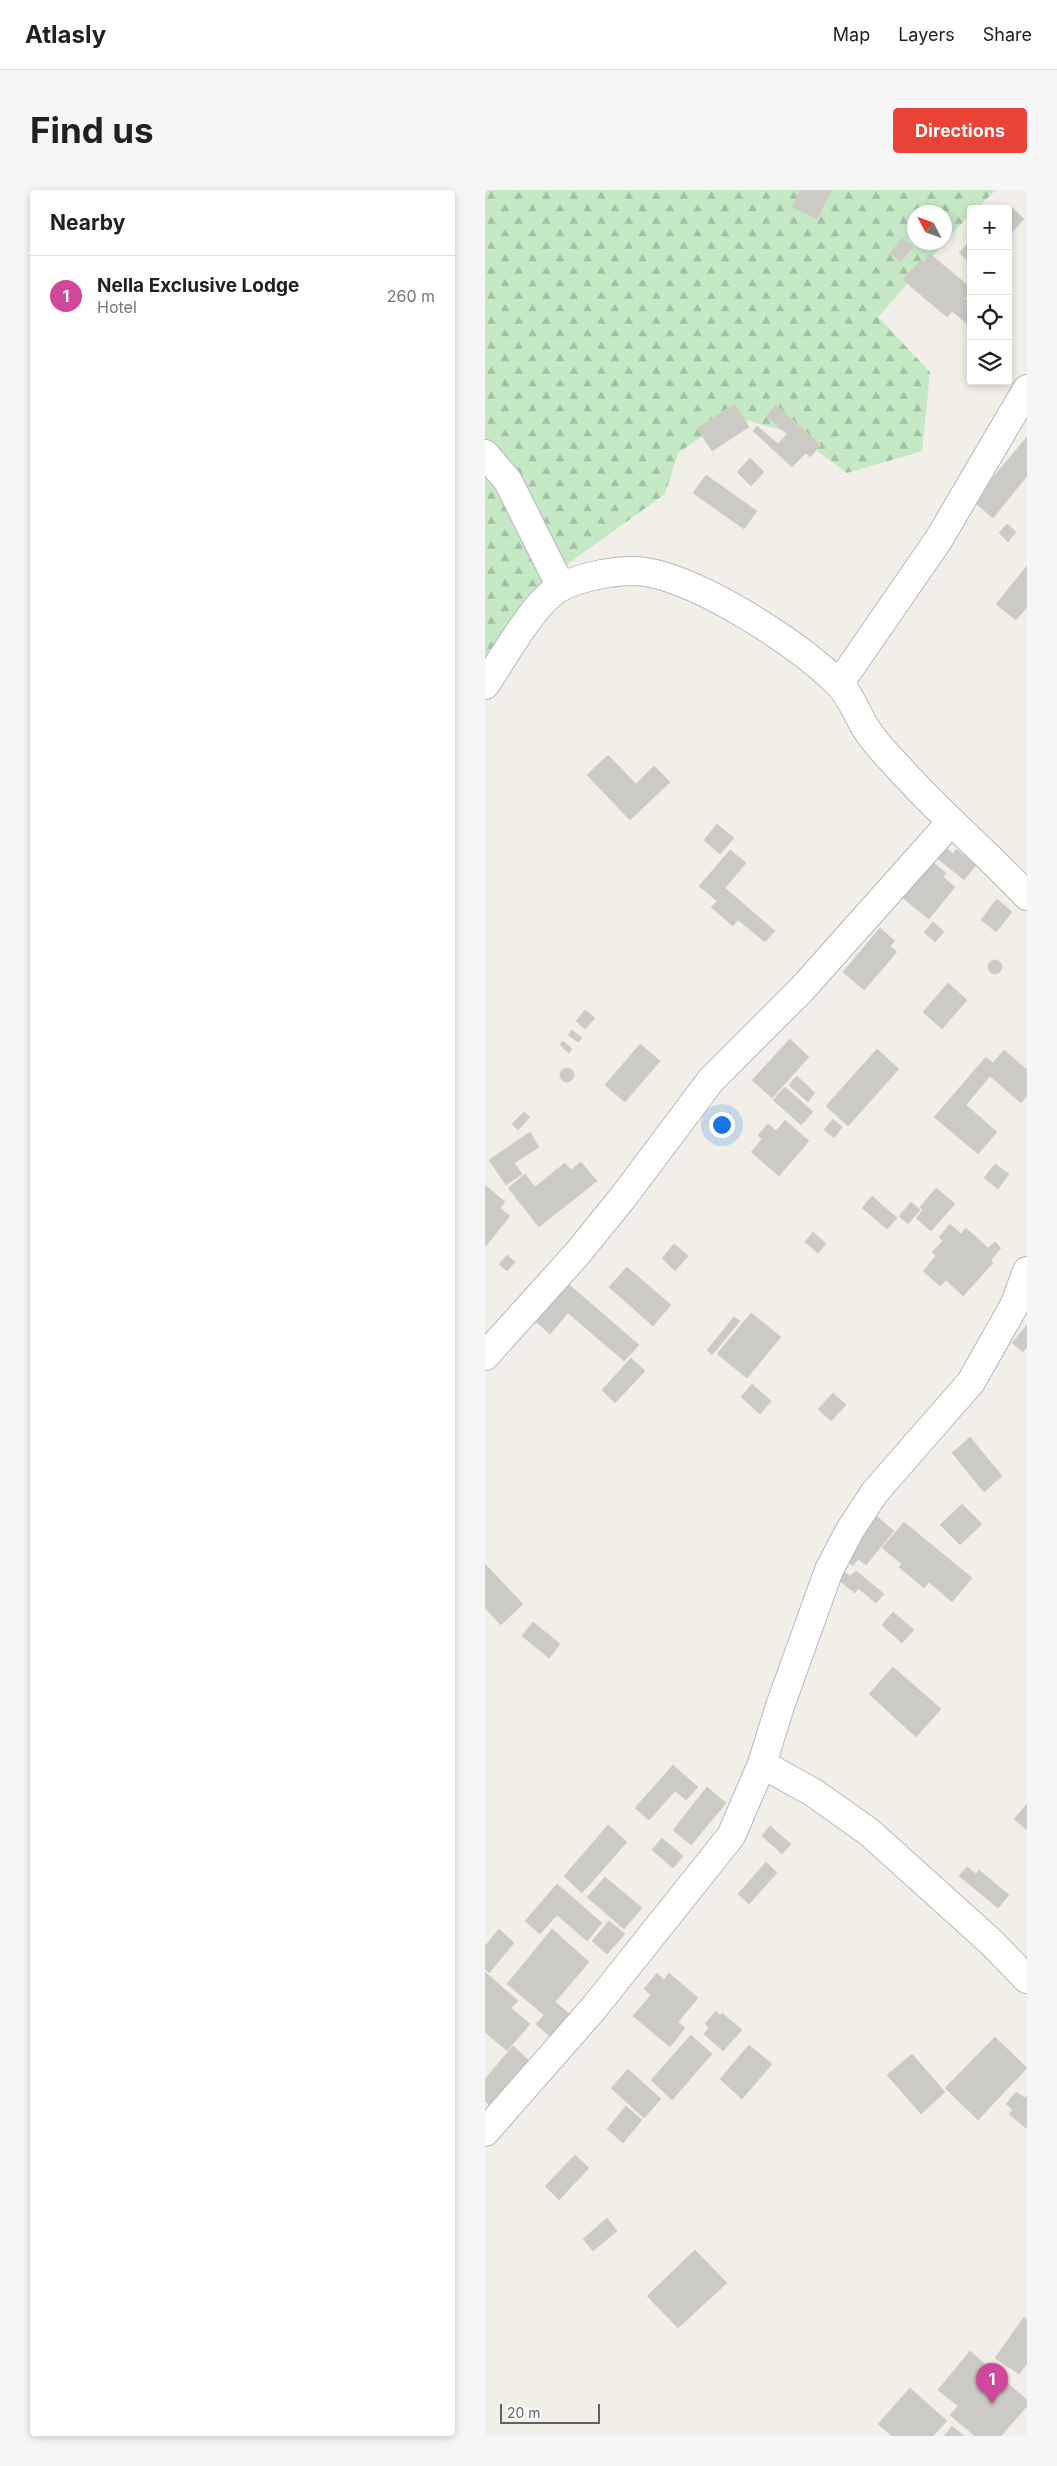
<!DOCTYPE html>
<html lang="en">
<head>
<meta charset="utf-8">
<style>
  :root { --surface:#fff; --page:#f6f6f6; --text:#202124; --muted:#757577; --line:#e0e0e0; --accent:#ea4335 }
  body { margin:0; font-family:Inter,sans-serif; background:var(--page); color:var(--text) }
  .controls { position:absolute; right:15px; top:15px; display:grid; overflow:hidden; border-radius:5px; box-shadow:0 2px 8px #0003 }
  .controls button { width:45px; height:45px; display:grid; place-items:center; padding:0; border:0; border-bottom:1px solid var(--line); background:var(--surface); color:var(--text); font:25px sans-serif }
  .compass { position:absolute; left:422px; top:15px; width:45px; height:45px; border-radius:50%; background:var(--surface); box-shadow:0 2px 8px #0003; rotate:311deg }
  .scale { position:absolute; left:15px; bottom:12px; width:100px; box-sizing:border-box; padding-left:5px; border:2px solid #5f6368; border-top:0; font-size:14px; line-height:18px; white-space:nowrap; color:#5f6368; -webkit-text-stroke:4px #fff; paint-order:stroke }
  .you { position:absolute; left:236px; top:934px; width:18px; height:18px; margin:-12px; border:4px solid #fff; border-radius:50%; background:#1a73e8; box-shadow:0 0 0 8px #1a73e833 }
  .badge { display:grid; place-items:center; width:32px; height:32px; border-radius:50%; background:var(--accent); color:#fff; font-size:16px; font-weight:700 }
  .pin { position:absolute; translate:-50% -41px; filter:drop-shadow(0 1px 2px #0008) }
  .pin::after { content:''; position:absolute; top:26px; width:18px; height:15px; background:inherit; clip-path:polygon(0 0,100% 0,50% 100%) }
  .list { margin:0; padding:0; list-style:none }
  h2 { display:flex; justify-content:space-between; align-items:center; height:65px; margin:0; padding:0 20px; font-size:21px }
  h2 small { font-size:16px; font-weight:400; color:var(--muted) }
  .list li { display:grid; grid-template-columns:32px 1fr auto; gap:15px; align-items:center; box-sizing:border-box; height:80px; padding:0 20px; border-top:1px solid var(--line) }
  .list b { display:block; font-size:19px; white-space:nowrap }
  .list p { margin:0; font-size:16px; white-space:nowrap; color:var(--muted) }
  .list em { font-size:16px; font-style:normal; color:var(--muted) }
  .icon { flex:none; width:28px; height:28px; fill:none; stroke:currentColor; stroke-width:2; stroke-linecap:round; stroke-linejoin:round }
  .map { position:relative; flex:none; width:542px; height:2246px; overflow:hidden; border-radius:5px }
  header { display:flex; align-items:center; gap:30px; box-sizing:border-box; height:70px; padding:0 25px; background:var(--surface); border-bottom:1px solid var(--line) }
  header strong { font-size:24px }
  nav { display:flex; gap:28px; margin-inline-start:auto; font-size:18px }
  .intro { display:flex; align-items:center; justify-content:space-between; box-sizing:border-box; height:120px; padding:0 30px }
  h1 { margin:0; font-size:35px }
  .button { padding:12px 22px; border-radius:5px; background:var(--accent); color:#fff; font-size:18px; font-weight:700 }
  main { display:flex; gap:30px; padding:0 30px }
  aside { flex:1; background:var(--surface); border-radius:5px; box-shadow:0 2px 8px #0003 }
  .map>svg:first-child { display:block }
  .forest { fill:url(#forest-firs) }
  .building { fill:#cccac5; stroke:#d6d1c6 }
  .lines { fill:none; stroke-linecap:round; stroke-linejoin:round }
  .minor-casing { stroke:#b5b8bc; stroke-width:30 }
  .minor { stroke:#fff; stroke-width:28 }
</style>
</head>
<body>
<header>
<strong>Atlasly</strong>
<nav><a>Map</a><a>Layers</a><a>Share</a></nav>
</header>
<div class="intro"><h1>Find us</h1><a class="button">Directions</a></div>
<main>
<aside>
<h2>Nearby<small></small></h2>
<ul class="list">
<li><span class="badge" style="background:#d1479c">1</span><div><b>Nella Exclusive Lodge</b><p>Hotel</p></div><em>260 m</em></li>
</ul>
</aside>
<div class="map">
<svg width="542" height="2246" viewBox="0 0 542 2246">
  <defs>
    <pattern id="forest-firs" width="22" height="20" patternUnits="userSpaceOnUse" patternTransform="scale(1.25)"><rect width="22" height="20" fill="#c5e8c5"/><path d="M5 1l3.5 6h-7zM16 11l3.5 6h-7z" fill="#a3c0a4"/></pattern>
  </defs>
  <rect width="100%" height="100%" fill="#f1efe8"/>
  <path class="forest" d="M 0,0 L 511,0 L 491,19 L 486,19 L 486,23 L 460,52 L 460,22 L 430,22 L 430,52 L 459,53 L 393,127 L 445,182 L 437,261 L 362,283 L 308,243 L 246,226 L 193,263 L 180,304 L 84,373 L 0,478 Z"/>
  <path class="building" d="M 315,0 L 347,0 L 332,29 L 307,17 Z
    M 526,17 L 539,29 L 523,47 L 523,20 Z
    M 417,48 L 428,57 L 416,72 L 405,63 Z
    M 486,50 L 486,73 L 474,63 Z
    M 445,64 L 486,98 L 480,109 L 486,114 L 486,137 L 467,121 L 462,127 L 418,90 L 436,70 L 438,72 Z
    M 250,214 L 264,237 L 227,261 L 212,238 Z
    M 291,215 L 336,255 L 325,267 L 321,263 L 307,277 L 268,241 L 272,236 L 293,254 L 302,244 L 281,226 Z
    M 542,247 L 542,286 L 508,328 L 488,311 Z
    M 265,268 L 279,282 L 266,296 L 252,282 Z
    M 221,285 L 272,321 L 259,339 L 208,303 Z
    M 522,334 L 531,342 L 523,352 L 514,343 Z
    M 542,376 L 542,417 L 531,430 L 511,414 Z
    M 123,565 L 151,594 L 169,576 L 185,592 L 145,630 L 102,585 Z
    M 232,634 L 249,648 L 235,664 L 219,650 Z
    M 456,654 L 468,664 L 471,659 L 491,675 L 479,690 L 447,664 Z
    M 245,660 L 261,673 L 240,698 L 290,741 L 280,752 L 253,730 L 248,736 L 226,717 L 232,711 L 214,696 Z
    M 444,669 L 461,683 L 458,687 L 470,697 L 444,729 L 414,705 Z
    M 512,709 L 527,722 L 511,742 L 496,730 Z
    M 448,732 L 459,742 L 450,752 L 439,742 Z
    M 395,738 L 410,751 L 405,756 L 412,762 L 379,800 L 358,782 Z
    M503 777a7 7 0 1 1 14 0a7 7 0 1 1-14 0Z
    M 463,793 L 482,810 L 457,839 L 438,822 Z
    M 100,820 L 110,828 L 100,839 L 91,831 Z
    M 87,840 L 97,848 L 93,852 L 83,845 Z
    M 305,849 L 324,867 L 287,908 L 267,890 Z
    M 78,851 L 87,859 L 84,863 L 75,855 Z
    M 155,854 L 175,871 L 140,912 L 120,895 Z
    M 392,859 L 414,879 L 363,936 L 341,916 Z
    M 519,860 L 542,880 L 542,906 L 536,913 L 505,886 L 481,915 L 512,942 L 493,964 L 449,927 L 501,867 L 508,873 Z
    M75 885a7 7 0 1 1 14 0a7 7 0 1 1-14 0Z
    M 312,886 L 330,903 L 323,912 L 304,895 Z
    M 300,897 L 328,922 L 316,935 L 288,910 Z
    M 39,922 L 45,927 L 33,940 L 27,934 Z
    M 348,929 L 357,937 L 349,948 L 339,940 Z
    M 300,930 L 324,951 L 294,986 L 266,962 L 277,949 L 273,945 L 283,934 L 291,941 Z
    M 45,942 L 54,957 L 29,973 L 37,984 L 21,995 L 4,970 Z
    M 96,972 L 112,991 L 54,1037 L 23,998 L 40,984 L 50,997 L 80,973 L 86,980 Z
    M 510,974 L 524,984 L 513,999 L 499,988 Z
    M 0,995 L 20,1012 L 15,1018 L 25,1026 L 0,1057 Z
    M 451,998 L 470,1014 L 446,1041 L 431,1028 L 438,1020 L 435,1017 Z
    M 387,1006 L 412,1028 L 402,1039 L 377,1018 Z
    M 426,1012 L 435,1020 L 423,1034 L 414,1026 Z
    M 465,1034 L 476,1044 L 481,1038 L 503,1058 L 510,1052 L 516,1058 L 506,1070 L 508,1073 L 478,1106 L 461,1090 L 455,1096 L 438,1081 L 451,1066 L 447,1062 L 458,1051 L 454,1047 Z
    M 328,1042 L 341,1054 L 333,1063 L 320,1052 Z
    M 189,1054 L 203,1066 L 190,1081 L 177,1068 Z
    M 22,1065 L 30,1072 L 22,1081 L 14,1074 Z
    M 142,1077 L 186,1115 L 168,1136 L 124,1097 Z
    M 82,1093 L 154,1155 L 139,1171 L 83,1123 L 65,1144 L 50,1131 Z
    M 266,1123 L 296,1147 L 262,1188 L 232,1164 Z
    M 249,1127 L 255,1131 L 227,1165 L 222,1160 Z
    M 542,1135 L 542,1157 L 538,1162 L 527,1153 Z
    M 146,1168 L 160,1181 L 130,1213 L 117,1200 Z
    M 267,1194 L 286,1211 L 275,1224 L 256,1207 Z
    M 348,1203 L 361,1215 L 346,1231 L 333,1219 Z
    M 485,1247 L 517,1286 L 499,1302 L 467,1263 Z
    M 477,1314 L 497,1334 L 475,1355 L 455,1335 Z
    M 387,1322 L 409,1341 L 381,1375 L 373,1369 L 368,1376 L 354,1364 Z
    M 419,1332 L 487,1388 L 467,1412 L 444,1392 L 439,1398 L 414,1377 L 417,1374 L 397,1358 Z
    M 0,1374 L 38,1414 L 16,1435 L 0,1418 Z
    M 358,1381 L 365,1386 L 371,1381 L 399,1404 L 391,1413 L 373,1398 L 370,1403 L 352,1389 Z
    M 408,1422 L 429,1440 L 417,1453 L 397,1435 Z
    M 48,1432 L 75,1454 L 64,1468 L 37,1446 Z
    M 408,1477 L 456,1519 L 431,1547 L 384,1504 Z
    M 188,1575 L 213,1597 L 201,1610 L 190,1601 L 164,1630 L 150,1618 Z
    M 222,1597 L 241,1613 L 206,1655 L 188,1640 Z
    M 542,1614 L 542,1640 L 529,1629 Z
    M 123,1635 L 142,1652 L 97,1703 L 79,1686 Z
    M 285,1636 L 306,1654 L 297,1664 L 277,1646 Z
    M 177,1648 L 198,1666 L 188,1678 L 167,1660 Z
    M 281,1672 L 292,1683 L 264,1714 L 253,1704 Z
    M 482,1677 L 491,1684 L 494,1680 L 524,1705 L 513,1718 L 474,1686 Z
    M 120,1687 L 157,1718 L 139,1739 L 102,1707 Z
    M 72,1694 L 117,1733 L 102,1751 L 72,1725 L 55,1744 L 40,1731 Z
    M 124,1731 L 140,1744 L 122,1764 L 107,1751 Z
    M 14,1739 L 29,1753 L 4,1783 L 0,1779 L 0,1756 Z
    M 67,1739 L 104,1772 L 70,1812 L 87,1826 L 68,1849 L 51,1834 L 59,1825 L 22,1794 Z
    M 0,1782 L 33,1811 L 26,1818 L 45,1834 L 22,1861 L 0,1842 Z
    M 172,1783 L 179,1790 L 184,1783 L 213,1808 L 193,1832 L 200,1838 L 185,1857 L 148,1826 L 166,1805 L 159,1799 Z
    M 231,1821 L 235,1825 L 237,1823 L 257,1840 L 238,1861 L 219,1844 L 224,1838 L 220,1834 Z
    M 206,1845 L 227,1864 L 187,1910 L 166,1890 Z
    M 510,1847 L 542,1878 L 493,1930 L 460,1898 Z
    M 264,1855 L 287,1874 L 257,1909 L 235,1889 Z
    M 28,1856 L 48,1874 L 8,1919 L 0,1911 L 0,1889 Z
    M 427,1864 L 460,1902 L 436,1924 L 402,1885 Z
    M 143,1879 L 176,1909 L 159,1928 L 126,1898 Z
    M 531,1902 L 540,1908 L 542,1905 L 542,1939 L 524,1924 L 528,1920 L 521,1914 Z
    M 141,1916 L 157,1930 L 138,1953 L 122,1939 Z
    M 90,1965 L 104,1978 L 74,2010 L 60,1996 Z
    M 122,2028 L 132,2041 L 108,2061 L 98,2049 Z
    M 210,2060 L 242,2093 L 193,2138 L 162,2106 Z
    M 539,2127 L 542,2129 L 542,2173 L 534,2184 L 510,2168 Z
    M 485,2161 L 542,2210 L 542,2216 L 516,2246 L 490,2246 L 465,2225 L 473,2216 L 453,2200 Z
    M 425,2198 L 462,2231 L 448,2246 L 407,2246 L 393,2234 Z
    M 467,2236 L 479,2246 L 459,2246 Z"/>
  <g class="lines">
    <defs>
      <path id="minor" d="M 0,264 L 23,291 L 76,397
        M 354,494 L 454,349 L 542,199
        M 0,495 C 18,469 49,411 76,397 C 98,386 137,378 161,382 C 218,392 310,452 352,492 C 365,504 371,522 380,537 C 389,552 402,565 414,578 C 454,623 501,662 542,706
        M 0,1166 L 92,1064 L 139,1006 L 226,890 L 317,799 L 465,633
        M 277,1574 L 329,1603 L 384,1642 L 506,1752 L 542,1789
        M 0,1942 L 108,1819 L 246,1646 L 277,1574 L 295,1516 L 344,1380 L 365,1340 L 390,1302 L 486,1192 L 529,1116 L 542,1081"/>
    </defs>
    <use href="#minor" class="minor-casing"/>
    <use href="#minor" class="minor"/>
  </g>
</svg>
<div class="controls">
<button>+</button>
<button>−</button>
<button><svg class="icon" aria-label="locate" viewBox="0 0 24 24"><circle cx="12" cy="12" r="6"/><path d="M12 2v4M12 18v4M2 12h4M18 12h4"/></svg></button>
<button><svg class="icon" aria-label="layers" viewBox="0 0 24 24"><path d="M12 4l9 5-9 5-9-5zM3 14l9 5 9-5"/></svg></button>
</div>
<svg class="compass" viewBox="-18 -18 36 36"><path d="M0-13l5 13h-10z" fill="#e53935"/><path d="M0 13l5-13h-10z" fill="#757577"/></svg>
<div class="scale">20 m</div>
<div class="you"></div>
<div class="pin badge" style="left:507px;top:2214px;background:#d1479c">1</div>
</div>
</main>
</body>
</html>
